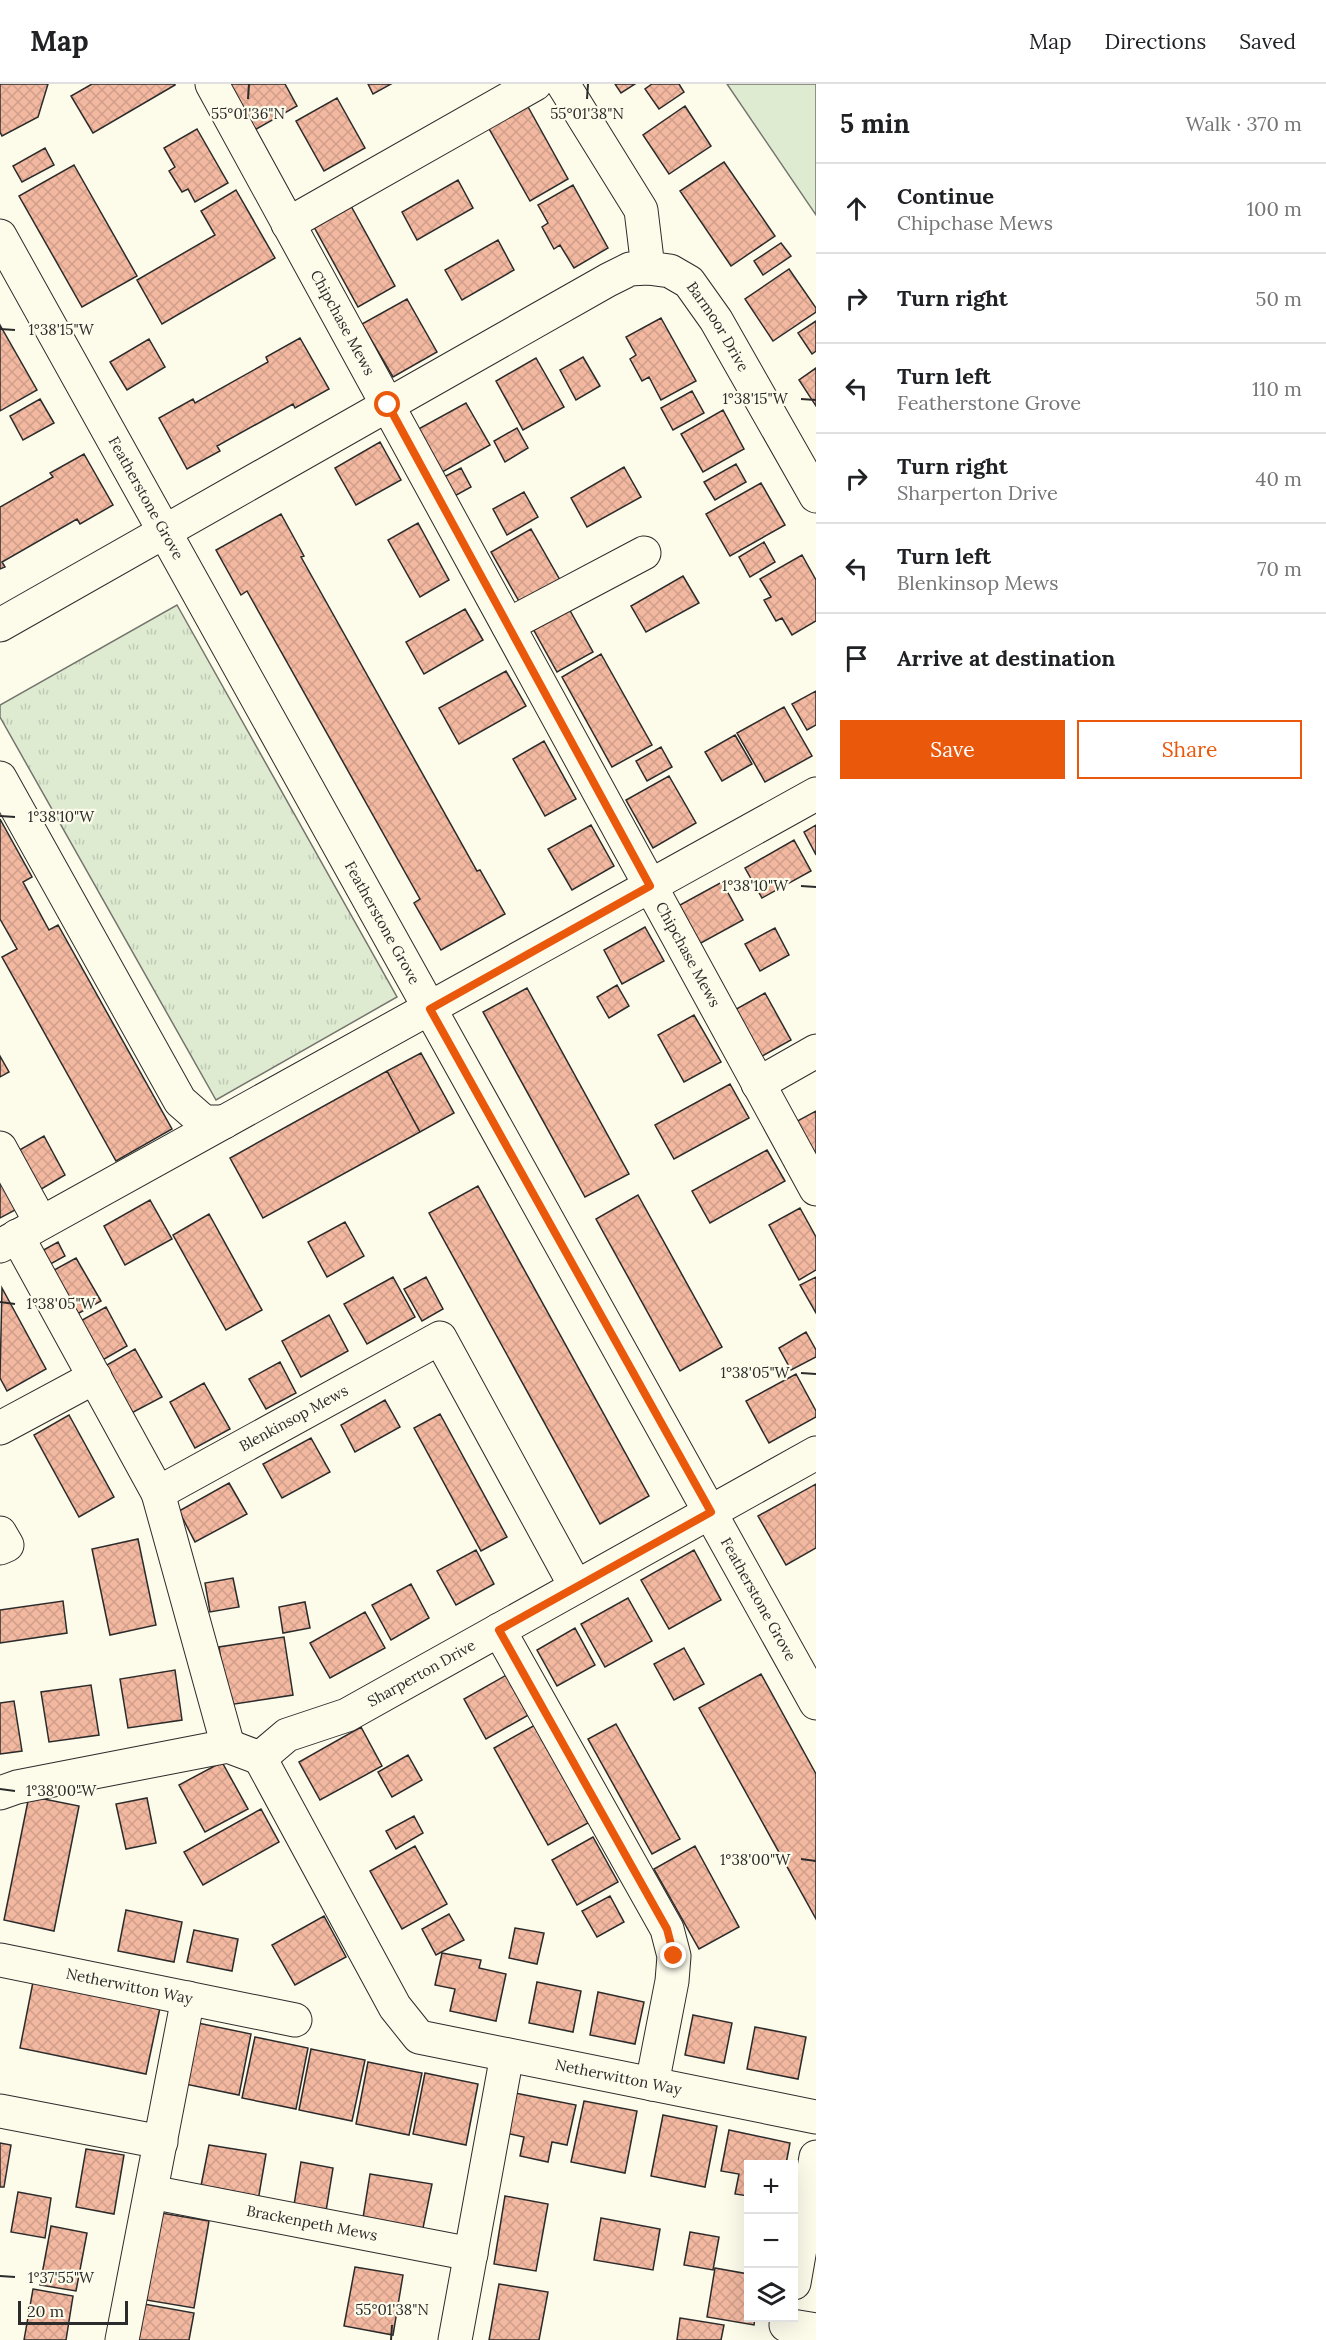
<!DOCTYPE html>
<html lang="en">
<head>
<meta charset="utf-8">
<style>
  :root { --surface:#fff; --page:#f6f6f6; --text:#202124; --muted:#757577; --line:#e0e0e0; --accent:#ea580c }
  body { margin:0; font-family:Lora,serif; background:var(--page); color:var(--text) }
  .controls { position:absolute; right:18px; bottom:18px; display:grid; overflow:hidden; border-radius:0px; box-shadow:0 6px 24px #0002 }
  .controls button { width:54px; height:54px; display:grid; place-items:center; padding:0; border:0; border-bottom:2px solid var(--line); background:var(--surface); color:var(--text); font:30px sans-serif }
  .scale { position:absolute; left:18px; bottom:15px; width:110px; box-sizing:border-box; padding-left:6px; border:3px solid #2b2b2b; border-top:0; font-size:16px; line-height:21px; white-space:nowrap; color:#2b2b2b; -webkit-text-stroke:4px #fdfbea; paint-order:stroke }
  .stop { position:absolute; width:18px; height:18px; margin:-14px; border:4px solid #ea580c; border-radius:50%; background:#fff }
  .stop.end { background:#ea580c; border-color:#fff; box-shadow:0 2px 6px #0008 }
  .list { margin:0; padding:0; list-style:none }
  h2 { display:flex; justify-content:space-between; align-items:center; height:78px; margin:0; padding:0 24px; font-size:26px }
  h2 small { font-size:20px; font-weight:400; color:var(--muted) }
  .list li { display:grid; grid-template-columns:39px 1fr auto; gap:18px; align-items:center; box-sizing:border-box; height:90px; padding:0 24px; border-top:2px solid var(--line) }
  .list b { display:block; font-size:22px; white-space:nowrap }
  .list p { margin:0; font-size:20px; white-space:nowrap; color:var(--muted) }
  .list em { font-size:20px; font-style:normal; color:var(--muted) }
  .actions { display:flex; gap:12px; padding:18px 24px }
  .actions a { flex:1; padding:14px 0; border:2px solid var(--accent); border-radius:0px; text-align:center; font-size:21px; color:var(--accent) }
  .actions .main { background:var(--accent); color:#fff }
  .icon { flex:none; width:33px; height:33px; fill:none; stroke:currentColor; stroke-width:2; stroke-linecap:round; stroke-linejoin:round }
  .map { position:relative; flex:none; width:816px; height:2256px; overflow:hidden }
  header { display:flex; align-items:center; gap:36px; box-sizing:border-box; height:84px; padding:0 30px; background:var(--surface); border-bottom:2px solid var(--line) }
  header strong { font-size:28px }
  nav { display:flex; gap:33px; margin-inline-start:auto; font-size:21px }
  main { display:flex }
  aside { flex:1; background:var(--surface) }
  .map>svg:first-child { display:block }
  .grass { fill:#deebd1; stroke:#74746e; stroke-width:1.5 }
  .park { fill:url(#park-tufts); stroke:#74746e; stroke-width:1.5 }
  .building { fill:url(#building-cross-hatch); stroke:#2b2b2b; stroke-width:1.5 }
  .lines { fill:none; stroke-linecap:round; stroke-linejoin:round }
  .minor-casing { stroke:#2b2b2b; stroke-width:35 }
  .minor { stroke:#fdfbea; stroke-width:33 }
  .route { stroke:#ea580c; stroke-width:8 }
  .ticks { fill:none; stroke:#2b2b2b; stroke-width:2 }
  .labels { text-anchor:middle; stroke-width:4.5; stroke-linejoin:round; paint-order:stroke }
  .street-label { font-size:15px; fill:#2b2b2b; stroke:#fdfbea }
  .ticks-label { font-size:15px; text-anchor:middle; fill:#2b2b2b; stroke:#fdfbea; stroke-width:4.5; stroke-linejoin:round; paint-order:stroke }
</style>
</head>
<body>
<header>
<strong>Map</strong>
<nav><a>Map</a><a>Directions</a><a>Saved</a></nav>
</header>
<main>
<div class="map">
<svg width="816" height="2256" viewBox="0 0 816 2256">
  <defs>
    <pattern id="park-tufts" width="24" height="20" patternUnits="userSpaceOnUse" patternTransform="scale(1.5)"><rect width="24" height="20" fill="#deebd1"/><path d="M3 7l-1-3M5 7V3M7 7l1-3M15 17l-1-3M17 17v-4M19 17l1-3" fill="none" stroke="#bfcab4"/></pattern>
    <pattern id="building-cross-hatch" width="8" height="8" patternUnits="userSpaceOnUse" patternTransform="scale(1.5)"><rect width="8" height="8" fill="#f2b8a0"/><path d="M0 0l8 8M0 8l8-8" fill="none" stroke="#d09e8a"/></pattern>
  </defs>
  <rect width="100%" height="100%" fill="#fdfbea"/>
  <path class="grass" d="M 727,0 L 816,0 L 816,131 Z"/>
  <path class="park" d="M 177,521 L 397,913 L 216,1016 L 0,633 L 0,621 Z"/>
  <path class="building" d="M 0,0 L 48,0 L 38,33 L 2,52 L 0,48 Z
    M 92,0 L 175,0 L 175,1 L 93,49 L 71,12 Z
    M 227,0 L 285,0 L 297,22 L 253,47 Z
    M 368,0 L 391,0 L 373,10 Z
    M 615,0 L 635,0 L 621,9 Z
    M 652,0 L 679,0 L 684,8 L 659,25 L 645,5 Z
    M 337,14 L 365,64 L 324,87 L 296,37 Z
    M 527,21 L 568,95 L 530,117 L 488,43 Z
    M 685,22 L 711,62 L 669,90 L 643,51 Z
    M 197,45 L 228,99 L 195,118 L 188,105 L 182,108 L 169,87 L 175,83 L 164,64 Z
    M 45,64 L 54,81 L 22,98 L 13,82 Z
    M 724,78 L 775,152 L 731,182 L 680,107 Z
    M 74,81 L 137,192 L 82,223 L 19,112 Z
    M 458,96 L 473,124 L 417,156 L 402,128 Z
    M 573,101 L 608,164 L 574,184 L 560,161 L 554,165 L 542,143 L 548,139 L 538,121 Z
    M 236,106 L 275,174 L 162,240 L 137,196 L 215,151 L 201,127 Z
    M 351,122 L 395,202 L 358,223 L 314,143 Z
    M 498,156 L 514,186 L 462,216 L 445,186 Z
    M 781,159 L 791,172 L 763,191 L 754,177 Z
    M 789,185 L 816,224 L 816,228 L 773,257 L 745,215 Z
    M 407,215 L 437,268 L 393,293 L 362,240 Z
    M 661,234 L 696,297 L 661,316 L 649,293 L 642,297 L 630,275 L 636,271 L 626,253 Z
    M 816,237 L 816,267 L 812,270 L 798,249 Z
    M 0,241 L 37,306 L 0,327 Z
    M 300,254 L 329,305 L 295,324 L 293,320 L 217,362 L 220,367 L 187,385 L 159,334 L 193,315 L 195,319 L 268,278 L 266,273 Z
    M 149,255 L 165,283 L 127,306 L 110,278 Z
    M 583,273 L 600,302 L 576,316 L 560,286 Z
    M 536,274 L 564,323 L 523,346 L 496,297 Z
    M 816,284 L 816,322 L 799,296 Z
    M 692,307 L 704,329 L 673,346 L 661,324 Z
    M 40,315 L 54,339 L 23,356 L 10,332 Z
    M 466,319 L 490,361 L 437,391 L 413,348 Z
    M 723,326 L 744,365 L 703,388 L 681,350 Z
    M 517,344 L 528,364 L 505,378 L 494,357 Z
    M 380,358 L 401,396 L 356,421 L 335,384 Z
    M 84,370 L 113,421 L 80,440 L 77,435 L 2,478 L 5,483 L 0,485 L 0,423 L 53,393 L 50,389 Z
    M 736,380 L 746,398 L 715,416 L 704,398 Z
    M 624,383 L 641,413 L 587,443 L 571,414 Z
    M 461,384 L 471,403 L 451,414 L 440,395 Z
    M 761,399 L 785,441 L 730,472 L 706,430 Z
    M 524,408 L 538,433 L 507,451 L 493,425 Z
    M 281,430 L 304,472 L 301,473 L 477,787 L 480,786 L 505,830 L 441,866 L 414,819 L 420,815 L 247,507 L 241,511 L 216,466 Z
    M 418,439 L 449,496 L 420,513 L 388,456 Z
    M 531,445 L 560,496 L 520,519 L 491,468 Z
    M 764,458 L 775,478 L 750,493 L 739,473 Z
    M 802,471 L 816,496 L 816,537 L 792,551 L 782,534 L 776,537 L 764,516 L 771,513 L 760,495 Z
    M 683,492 L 699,519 L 646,548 L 631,522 Z
    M 568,523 L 593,568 L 557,588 L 532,543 Z
    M 465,525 L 483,556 L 424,590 L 406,558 Z
    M 601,570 L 652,661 L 612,683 L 562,593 Z
    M 506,587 L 526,622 L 459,660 L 439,624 Z
    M 816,607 L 816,641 L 807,646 L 792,620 Z
    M 784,623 L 812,672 L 765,698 L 737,649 Z
    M 735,651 L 752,680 L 722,697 L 705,668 Z
    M 544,657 L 576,715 L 545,732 L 513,675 Z
    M 661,663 L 672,683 L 647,697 L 636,677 Z
    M 669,692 L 696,739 L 653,764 L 626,716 Z
    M 0,735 L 32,793 L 23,798 L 49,846 L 58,841 L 172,1045 L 116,1077 L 2,873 L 17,865 L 0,835 Z
    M 591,741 L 614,782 L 572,806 L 548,765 Z
    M 816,741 L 816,771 L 804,748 Z
    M 794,756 L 811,787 L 762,814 L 745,784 Z
    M 722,798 L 743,836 L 690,865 L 669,827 Z
    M 645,843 L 664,877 L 622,900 L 604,866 Z
    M 775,844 L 789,871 L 760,887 L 745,860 Z
    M 617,901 L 629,922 L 609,934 L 597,913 Z
    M 527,904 L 629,1090 L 585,1113 L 483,928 Z
    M 765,909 L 791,956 L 757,975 L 731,928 Z
    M 694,931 L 721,978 L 684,998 L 658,951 Z
    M 421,969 L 454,1029 L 420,1048 L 387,987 Z
    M 0,972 L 9,988 L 0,993 Z
    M 387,987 L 420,1048 L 263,1134 L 230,1074 Z
    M 730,1000 L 749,1034 L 674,1075 L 655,1041 Z
    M 816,1027 L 816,1069 L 808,1073 L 790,1041 Z
    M 44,1052 L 65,1091 L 38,1107 L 16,1068 Z
    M 767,1066 L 785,1097 L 710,1139 L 692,1107 Z
    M 0,1094 L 17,1125 L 0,1134 Z
    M 478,1102 L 649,1412 L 600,1440 L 429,1129 Z
    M 638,1111 L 722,1263 L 680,1287 L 596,1135 Z
    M 150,1116 L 172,1155 L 125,1181 L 104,1142 Z
    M 800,1124 L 816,1153 L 816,1186 L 799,1196 L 769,1141 Z
    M 209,1130 L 262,1226 L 226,1246 L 173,1151 Z
    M 345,1138 L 364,1172 L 327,1193 L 308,1158 Z
    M 58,1158 L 65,1172 L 45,1183 L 38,1169 Z
    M 76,1174 L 101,1217 L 70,1234 L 47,1190 Z
    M 393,1193 L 415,1233 L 367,1260 L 344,1220 Z
    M 426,1193 L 443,1225 L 422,1237 L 404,1205 Z
    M 816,1193 L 816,1229 L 800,1201 Z
    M 2,1204 L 46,1285 L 7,1307 L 0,1294 Z
    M 106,1223 L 127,1262 L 94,1281 L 73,1241 Z
    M 329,1231 L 348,1267 L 301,1293 L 282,1257 Z
    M 806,1248 L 816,1266 L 816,1273 L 791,1286 L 779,1264 Z
    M 135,1265 L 162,1313 L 124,1333 L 98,1286 Z
    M 280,1278 L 296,1309 L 266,1325 L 249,1295 Z
    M 796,1290 L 816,1327 L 816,1333 L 769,1359 L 746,1317 Z
    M 204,1299 L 230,1345 L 195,1364 L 170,1318 Z
    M 385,1316 L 400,1343 L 355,1368 L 341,1341 Z
    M 440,1330 L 507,1453 L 481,1467 L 414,1344 Z
    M 69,1331 L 114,1413 L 79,1433 L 34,1351 Z
    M 311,1354 L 330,1388 L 282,1414 L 263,1380 Z
    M 229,1399 L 247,1430 L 195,1458 L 179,1427 Z
    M 816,1400 L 816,1464 L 786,1481 L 758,1432 Z
    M 138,1455 L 156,1541 L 110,1551 L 92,1465 Z
    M 476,1466 L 494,1500 L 456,1521 L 437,1487 Z
    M 694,1466 L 721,1516 L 669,1545 L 641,1496 Z
    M 233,1494 L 239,1523 L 210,1528 L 205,1499 Z
    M 411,1500 L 429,1534 L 391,1556 L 372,1521 Z
    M 628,1514 L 652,1557 L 605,1583 L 581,1540 Z
    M 63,1517 L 67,1549 L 0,1559 L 0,1526 Z
    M 305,1518 L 310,1544 L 283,1549 L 279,1523 Z
    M 365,1528 L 385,1564 L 330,1594 L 310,1559 Z
    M 575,1544 L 595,1581 L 557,1602 L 537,1566 Z
    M 284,1553 L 293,1611 L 228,1621 L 219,1563 Z
    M 684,1564 L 704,1600 L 674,1616 L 654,1580 Z
    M 175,1586 L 182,1636 L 128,1644 L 120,1595 Z
    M 510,1589 L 532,1629 L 486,1655 L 464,1615 Z
    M 761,1590 L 816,1690 L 816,1835 L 699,1624 Z
    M 91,1601 L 99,1651 L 49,1658 L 41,1608 Z
    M 14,1617 L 22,1667 L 0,1670 L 0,1619 Z
    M 616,1640 L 680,1755 L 652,1770 L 588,1655 Z
    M 535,1641 L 588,1739 L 548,1761 L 494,1664 Z
    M 361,1643 L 382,1682 L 320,1716 L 299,1678 Z
    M 408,1671 L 422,1696 L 392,1713 L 378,1688 Z
    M 222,1678 L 248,1725 L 205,1748 L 179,1701 Z
    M 29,1712 L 79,1722 L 54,1847 L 4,1836 Z
    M 147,1714 L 156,1759 L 126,1765 L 116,1720 Z
    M 261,1725 L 279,1758 L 203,1801 L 184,1768 Z
    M 414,1732 L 423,1749 L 396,1765 L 386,1747 Z
    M 593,1753 L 618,1798 L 577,1821 L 552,1776 Z
    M 415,1762 L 447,1820 L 402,1845 L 370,1787 Z
    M 695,1762 L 739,1843 L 699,1865 L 654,1785 Z
    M 610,1812 L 624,1838 L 597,1853 L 582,1827 Z
    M 126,1826 L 182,1838 L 174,1878 L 118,1867 Z
    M 449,1830 L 464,1856 L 436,1871 L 422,1845 Z
    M 324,1832 L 346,1873 L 295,1901 L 272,1861 Z
    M 515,1844 L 544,1849 L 537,1880 L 509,1874 Z
    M 194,1846 L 238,1855 L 232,1887 L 187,1878 Z
    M 442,1869 L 481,1876 L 479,1884 L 506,1890 L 496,1937 L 450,1927 L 455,1905 L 435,1901 Z
    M 33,1898 L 160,1924 L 146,1990 L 20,1964 Z
    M 537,1898 L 581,1907 L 573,1948 L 529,1939 Z
    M 598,1908 L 644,1918 L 635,1960 L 590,1951 Z
    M 693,1931 L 732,1939 L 724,1979 L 685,1971 Z
    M 198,1939 L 251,1950 L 239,2011 L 185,2000 Z
    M 755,1943 L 806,1953 L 798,1995 L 747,1985 Z
    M 255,1953 L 308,1964 L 296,2025 L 242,2014 Z
    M 311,1965 L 365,1976 L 352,2037 L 299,2026 Z
    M 368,1978 L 422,1989 L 409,2051 L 356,2040 Z
    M 425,1989 L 478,2000 L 466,2061 L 413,2050 Z
    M 515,2009 L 576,2021 L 567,2061 L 552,2058 L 548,2078 L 520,2072 L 524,2053 L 506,2049 Z
    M 584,2017 L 637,2027 L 625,2089 L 571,2078 Z
    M 663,2031 L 717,2042 L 705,2103 L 651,2092 Z
    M 729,2046 L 790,2059 L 786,2080 L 748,2080 L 748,2112 L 735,2110 L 739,2090 L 721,2087 Z
    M 0,2059 L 11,2061 L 4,2103 L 0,2103 Z
    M 209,2061 L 266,2070 L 258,2117 L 200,2107 Z
    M 86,2065 L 124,2071 L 114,2130 L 76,2123 Z
    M 301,2078 L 333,2084 L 326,2127 L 294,2121 Z
    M 370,2090 L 432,2100 L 423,2144 L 363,2134 Z
    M 18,2108 L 51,2114 L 45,2154 L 11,2148 Z
    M 505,2112 L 548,2120 L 536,2187 L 494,2180 Z
    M 161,2129 L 209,2137 L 194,2224 L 146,2216 Z
    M 601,2134 L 660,2145 L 653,2186 L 594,2176 Z
    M 51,2142 L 87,2149 L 76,2207 L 40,2201 Z
    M 690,2148 L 719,2153 L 713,2186 L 684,2181 Z
    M 355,2183 L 403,2191 L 393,2251 L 344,2242 Z
    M 715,2184 L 748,2190 L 748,2234 L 755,2234 L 754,2241 L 707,2233 Z
    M 499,2200 L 548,2208 L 539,2256 L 489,2256 Z
    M 33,2205 L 73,2212 L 66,2256 L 24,2256 Z
    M 144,2220 L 194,2229 L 189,2256 L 138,2256 Z
    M 680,2234 L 724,2241 L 721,2256 L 677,2256 Z"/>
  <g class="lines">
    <defs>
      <g id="minor">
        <path id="s1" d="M 212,0 L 816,1105"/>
        <path id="s2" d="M 563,0 L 641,126 L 648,184 L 670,187 L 689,198 L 716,236 L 816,412"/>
        <path d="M 288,140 L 535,0"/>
        <path id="s3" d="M 0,152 L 816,1619"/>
        <path d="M 0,541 L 608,196 L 630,185 L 648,184"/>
        <path d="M 508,541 L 644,469"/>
        <path d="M 0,694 L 180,1017 L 204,1038 L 224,1038"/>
        <path d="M 758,1000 L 816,967"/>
        <path d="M 0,1064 L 41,1139"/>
        <path id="s4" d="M 17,1152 L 158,1409 L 440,1254 L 576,1503"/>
        <path d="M 0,1162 L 816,710"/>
        <path d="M 0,1344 L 95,1293"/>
        <path d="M 158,1409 L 228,1662"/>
        <path d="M 0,1449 L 7,1461 L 0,1464"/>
        <path d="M 499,1546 L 667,1845 L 674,1872 L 672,1897 L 652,2000"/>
        <path id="s5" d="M 260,1674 L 395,1923 L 419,1953 L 816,2033"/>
        <path id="s6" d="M 260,1674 L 287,1651 L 347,1631 L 816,1369"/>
        <path d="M 0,1709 L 17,1703 L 228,1662 L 260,1674"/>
        <path id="s7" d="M 0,1876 L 295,1936"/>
        <path d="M 0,2027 L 161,2058"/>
        <path id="s8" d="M 151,2108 L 471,2170"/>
        <path d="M 794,2199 L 816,2073"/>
        <path d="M 786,2241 L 816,2246"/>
        <path d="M 122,2256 L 188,1914"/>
        <path d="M 455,2256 L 507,1971"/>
      </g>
    </defs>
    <use href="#minor" class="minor-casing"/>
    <use href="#minor" class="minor"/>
  </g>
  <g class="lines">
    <path class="route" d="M 388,321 L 650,802 L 430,925 L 711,1428 L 499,1546 L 667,1845 L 674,1872"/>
  </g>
  <path class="ticks" d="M 248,15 L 249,0M 587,15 L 588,0M 0,245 L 15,246M 801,315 L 816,316M 0,732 L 15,733M 801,802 L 816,803M 0,1218 L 15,1220M 801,1289 L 816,1290M 0,1705 L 15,1707M 801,1775 L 816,1777M 0,2192 L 15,2193M 391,2256 L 392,2241"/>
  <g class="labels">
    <g class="street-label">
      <text dy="5" stroke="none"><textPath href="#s1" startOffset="272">Chipchase Mews</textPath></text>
      <text dy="5" stroke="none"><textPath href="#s2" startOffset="304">Barmoor Drive</textPath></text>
      <text dy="5" stroke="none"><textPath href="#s3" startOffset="300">Featherstone Grove</textPath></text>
      <text dy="5" stroke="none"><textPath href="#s3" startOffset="786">Featherstone Grove</textPath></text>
      <text dy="5" stroke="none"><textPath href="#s1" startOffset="992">Chipchase Mews</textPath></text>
      <text dy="5" stroke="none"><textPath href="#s4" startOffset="448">Blenkinsop Mews</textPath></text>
      <text dy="5" stroke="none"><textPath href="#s3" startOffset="1560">Featherstone Grove</textPath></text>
      <text dy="5" stroke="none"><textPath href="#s6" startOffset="184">Sharperton Drive</textPath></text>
      <text dy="5" stroke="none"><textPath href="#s7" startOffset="132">Netherwitton Way</textPath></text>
      <text dy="5" stroke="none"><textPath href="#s5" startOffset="525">Netherwitton Way</textPath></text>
      <text dy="5" stroke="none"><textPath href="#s8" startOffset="164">Brackenpeth Mews</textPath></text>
    </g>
  </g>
  <g class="ticks-label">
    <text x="248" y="35">55°01'36"N</text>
    <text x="587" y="35">55°01'38"N</text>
    <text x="61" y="251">1°38'15"W</text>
    <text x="755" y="320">1°38'15"W</text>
    <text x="61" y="738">1°38'10"W</text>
    <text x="755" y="807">1°38'10"W</text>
    <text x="61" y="1225">1°38'05"W</text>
    <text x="755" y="1294">1°38'05"W</text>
    <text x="61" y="1712">1°38'00"W</text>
    <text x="755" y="1781">1°38'00"W</text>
    <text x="61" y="2199">1°37'55"W</text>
    <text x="392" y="2231">55°01'38"N</text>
  </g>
</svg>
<div class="controls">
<button>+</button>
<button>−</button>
<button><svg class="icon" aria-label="layers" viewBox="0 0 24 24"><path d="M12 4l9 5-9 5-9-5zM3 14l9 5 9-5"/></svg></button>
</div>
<div class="scale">20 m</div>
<div class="stop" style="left:388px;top:321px"></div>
<div class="stop end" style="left:674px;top:1872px"></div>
</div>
<aside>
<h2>5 min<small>Walk · 370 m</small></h2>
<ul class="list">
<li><svg class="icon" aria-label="ahead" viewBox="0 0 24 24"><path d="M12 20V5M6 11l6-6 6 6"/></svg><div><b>Continue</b><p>Chipchase Mews</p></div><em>100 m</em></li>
<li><svg class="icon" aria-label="right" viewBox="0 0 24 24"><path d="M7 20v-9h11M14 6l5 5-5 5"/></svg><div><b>Turn right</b></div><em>50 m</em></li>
<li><svg class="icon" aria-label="left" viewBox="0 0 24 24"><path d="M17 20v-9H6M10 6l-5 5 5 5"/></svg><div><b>Turn left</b><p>Featherstone Grove</p></div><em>110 m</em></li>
<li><svg class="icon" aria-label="right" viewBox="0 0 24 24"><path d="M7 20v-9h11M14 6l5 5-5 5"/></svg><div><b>Turn right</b><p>Sharperton Drive</p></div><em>40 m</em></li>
<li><svg class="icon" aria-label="left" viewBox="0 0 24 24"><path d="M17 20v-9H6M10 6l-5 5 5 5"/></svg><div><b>Turn left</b><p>Blenkinsop Mews</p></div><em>70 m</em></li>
<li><svg class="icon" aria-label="arrive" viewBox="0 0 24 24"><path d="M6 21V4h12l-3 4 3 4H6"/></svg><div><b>Arrive at destination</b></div></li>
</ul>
<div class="actions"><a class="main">Save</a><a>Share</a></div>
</aside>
</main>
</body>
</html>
